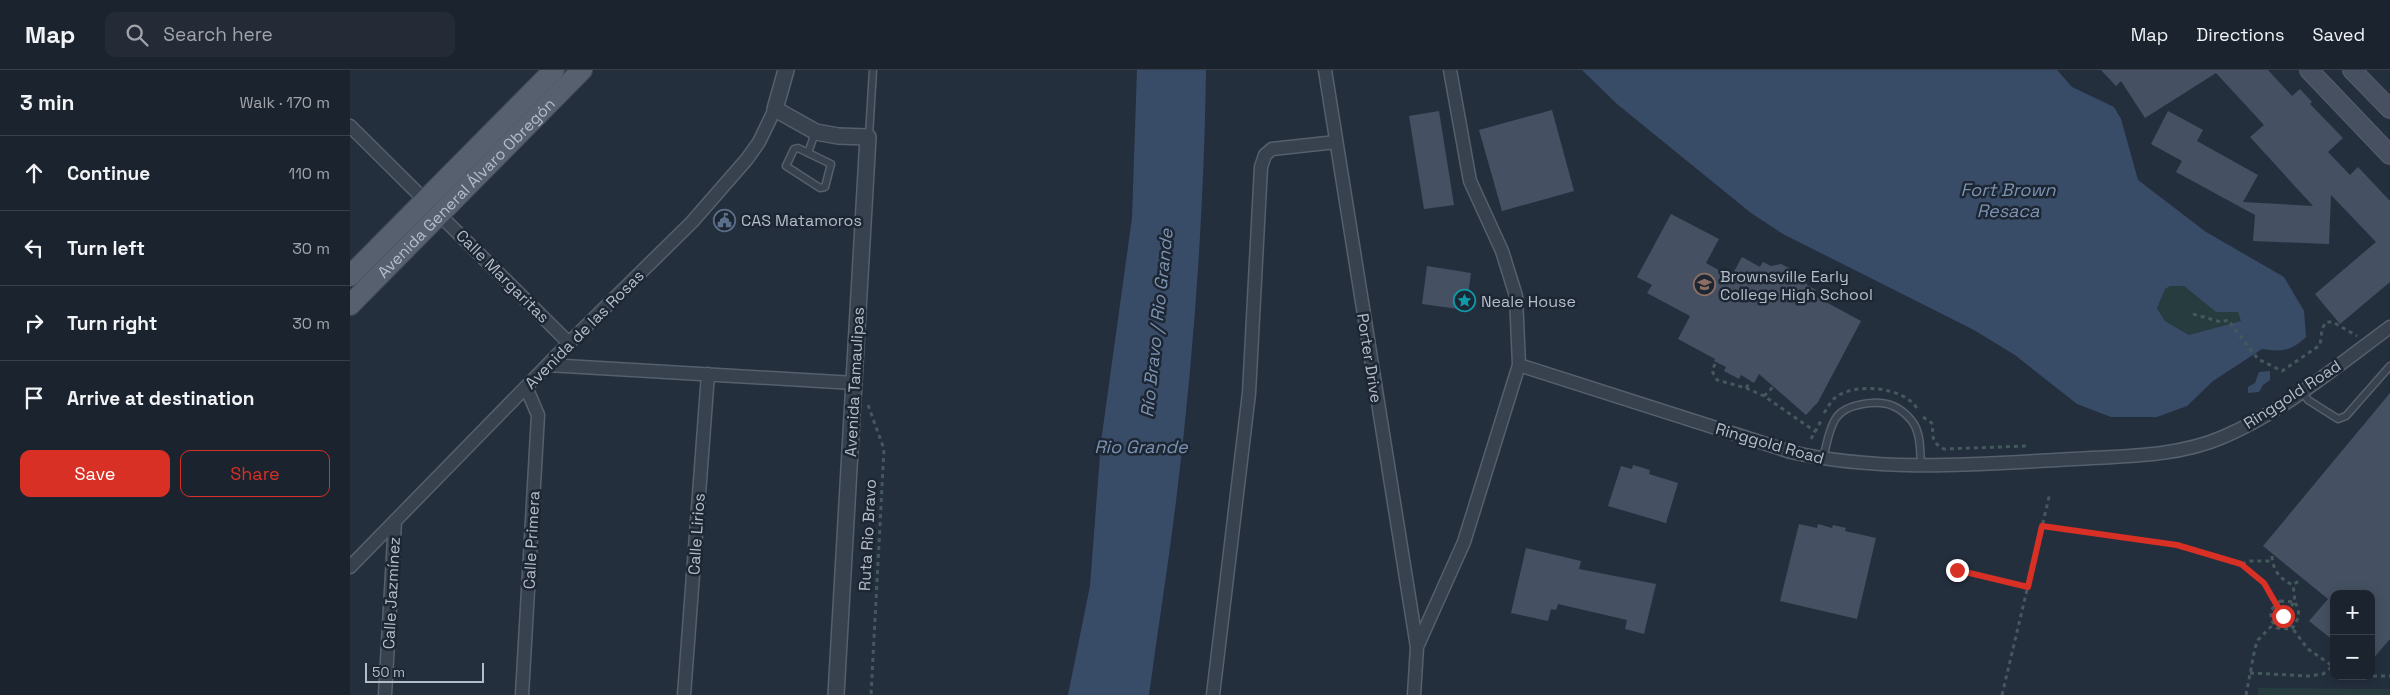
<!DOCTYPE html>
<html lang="en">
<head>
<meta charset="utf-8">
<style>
  :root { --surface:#1b232e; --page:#242b36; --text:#f1f3f6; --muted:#a0a4aa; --line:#39404a; --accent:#d93025 }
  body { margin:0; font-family:"Space Grotesk",sans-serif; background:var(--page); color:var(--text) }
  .controls { position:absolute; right:15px; bottom:15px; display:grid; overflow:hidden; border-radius:10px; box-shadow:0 2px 12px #0003 }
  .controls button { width:45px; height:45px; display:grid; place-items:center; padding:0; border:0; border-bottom:1px solid var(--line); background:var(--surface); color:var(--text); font:25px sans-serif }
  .scale { position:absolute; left:15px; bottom:12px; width:119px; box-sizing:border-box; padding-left:5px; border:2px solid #b4bcc9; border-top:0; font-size:14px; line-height:18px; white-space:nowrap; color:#b4bcc9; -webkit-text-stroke:4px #1d2633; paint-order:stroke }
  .stop { position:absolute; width:15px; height:15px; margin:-11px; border:4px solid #d93025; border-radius:50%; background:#fff }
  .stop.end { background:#d93025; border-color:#fff; box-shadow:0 1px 5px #0008 }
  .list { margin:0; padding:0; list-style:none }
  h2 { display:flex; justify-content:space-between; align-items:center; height:65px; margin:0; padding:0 20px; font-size:21px }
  h2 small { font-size:16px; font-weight:400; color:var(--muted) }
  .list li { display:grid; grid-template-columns:32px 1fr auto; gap:15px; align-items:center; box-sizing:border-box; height:75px; padding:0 20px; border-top:1px solid var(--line) }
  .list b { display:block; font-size:19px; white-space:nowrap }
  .list em { font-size:16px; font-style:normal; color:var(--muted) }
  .actions { display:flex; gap:10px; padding:15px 20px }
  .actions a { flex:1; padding:11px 0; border:1px solid var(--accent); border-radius:10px; text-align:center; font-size:18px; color:var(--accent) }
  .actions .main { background:var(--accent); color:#fff }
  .icon { flex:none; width:28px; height:28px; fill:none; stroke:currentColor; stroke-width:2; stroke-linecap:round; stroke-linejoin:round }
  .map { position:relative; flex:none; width:2040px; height:625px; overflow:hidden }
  header { display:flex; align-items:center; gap:30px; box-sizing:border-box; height:70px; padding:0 25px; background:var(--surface); border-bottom:1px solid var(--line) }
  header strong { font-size:24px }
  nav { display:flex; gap:28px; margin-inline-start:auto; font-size:18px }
  .search { width:350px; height:45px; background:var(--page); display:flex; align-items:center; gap:12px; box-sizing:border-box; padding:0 18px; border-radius:10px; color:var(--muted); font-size:19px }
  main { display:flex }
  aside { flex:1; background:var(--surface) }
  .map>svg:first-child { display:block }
  .green { fill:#263c3f }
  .water { fill:#394c67; fill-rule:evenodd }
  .building { fill:#455162 }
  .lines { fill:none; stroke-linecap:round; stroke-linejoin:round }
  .service-casing { stroke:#565f6c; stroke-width:9 }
  .minor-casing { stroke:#565f6c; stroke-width:15 }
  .tertiary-casing { stroke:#565f6c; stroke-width:18 }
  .secondary-casing { stroke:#565f6c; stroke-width:20 }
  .primary-casing { stroke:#414a57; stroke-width:22 }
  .path { stroke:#44595c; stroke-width:3; stroke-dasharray:4 4; stroke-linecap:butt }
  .service { stroke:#38414e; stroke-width:6 }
  .minor { stroke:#38414e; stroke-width:12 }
  .tertiary { stroke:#38414e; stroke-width:15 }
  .secondary { stroke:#465061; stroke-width:18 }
  .primary { stroke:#56606e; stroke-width:20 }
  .route { stroke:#d93025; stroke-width:6 }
  .labels { text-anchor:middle; stroke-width:5; stroke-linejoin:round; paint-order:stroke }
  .street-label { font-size:16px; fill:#b4bcc9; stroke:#1d2633 }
  .poi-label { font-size:16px; fill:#b4bcc9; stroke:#1d2633; text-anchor:start }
  .water-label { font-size:18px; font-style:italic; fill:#7c92b1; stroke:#1d2633 }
</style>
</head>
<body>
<header>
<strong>Map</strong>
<div class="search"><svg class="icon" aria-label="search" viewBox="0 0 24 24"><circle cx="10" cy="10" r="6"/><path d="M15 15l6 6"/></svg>Search here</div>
<nav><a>Map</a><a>Directions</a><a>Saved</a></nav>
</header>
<main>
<aside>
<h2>3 min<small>Walk · 170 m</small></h2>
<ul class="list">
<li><svg class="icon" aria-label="ahead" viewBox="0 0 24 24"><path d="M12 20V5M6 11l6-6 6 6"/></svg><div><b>Continue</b></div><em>110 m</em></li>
<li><svg class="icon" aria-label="left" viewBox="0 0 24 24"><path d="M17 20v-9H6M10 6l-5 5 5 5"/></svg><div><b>Turn left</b></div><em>30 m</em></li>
<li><svg class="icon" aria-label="right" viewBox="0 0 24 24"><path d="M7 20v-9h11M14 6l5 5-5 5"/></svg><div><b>Turn right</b></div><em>30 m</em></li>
<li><svg class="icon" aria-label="arrive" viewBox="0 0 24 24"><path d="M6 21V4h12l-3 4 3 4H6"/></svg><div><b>Arrive at destination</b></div></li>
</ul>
<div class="actions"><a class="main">Save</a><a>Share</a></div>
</aside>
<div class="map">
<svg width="2040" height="625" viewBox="0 0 2040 625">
  <rect width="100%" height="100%" fill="#242f3e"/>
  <path class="green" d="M 1820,216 L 1834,216 L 1866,242 L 1888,242 L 1892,251 L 1839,265 L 1815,251 L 1807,237 L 1815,219 Z
    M 1908,618 L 2040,619 L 2040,625 L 1908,625 Z"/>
  <path class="water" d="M 787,0 L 856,0 C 854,141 844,283 827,423 C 819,490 808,558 799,625 L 718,625 L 740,516 L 751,372 L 782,148 Z
    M 1232,0 L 1707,0 L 1722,17 L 1764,37 L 1771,49 L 1788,110 L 1856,162 L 1934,207 L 1954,241 L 1956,267 C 1941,281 1932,282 1912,279 L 1863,311 L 1837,336 L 1807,347 L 1761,347 L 1727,334 L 1665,285 L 1624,260 L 1433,164 L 1401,143 L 1267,34 ZM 1820,216 L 1834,216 L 1866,242 L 1888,242 L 1891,251 L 1839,265 L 1815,251 L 1807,238 L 1815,219 Z
    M 1920,301 L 1920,310 L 1913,315 L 1909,322 L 1898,323 L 1898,317 L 1905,313 L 1909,302 Z"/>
  <path class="building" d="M 1751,0 L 1918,0 L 1942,26 L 1950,19 L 1962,32 L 1960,34 L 1993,68 L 1978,82 L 2000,105 L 2008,97 L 2040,131 L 2040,212 L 1990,254 L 1965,224 L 2026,172 L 1981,125 L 1979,174 L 1903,171 L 1905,145 L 1826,102 L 1832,91 L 1801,74 L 1818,41 L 1853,60 L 1847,71 L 1908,105 L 1893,132 L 1963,136 L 1900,67 L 1914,55 L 1866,3 L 1795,48 L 1771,11 L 1766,16 Z
    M 1202,40 L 1224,121 L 1152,141 L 1129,60 Z
    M 1089,41 L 1104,135 L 1074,139 L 1059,46 Z
    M 1321,144 L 1369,169 L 1356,193 L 1381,207 L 1392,187 L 1410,197 L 1413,192 L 1421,196 L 1431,194 L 1454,206 L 1457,215 L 1466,220 L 1463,225 L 1511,251 L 1468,332 L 1456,345 L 1409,304 L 1404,313 L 1391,305 L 1389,309 L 1374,301 L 1376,297 L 1364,291 L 1365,289 L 1328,269 L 1340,246 L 1297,223 L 1302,215 L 1287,207 Z
    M 1077,196 L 1121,203 L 1116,240 L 1072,234 Z
    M 2040,323 L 2040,569 L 2021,591 L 2021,524 L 1984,524 L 1984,571 L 1959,551 L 1978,529 L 1913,476 Z
    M 1283,395 L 1300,400 L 1299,404 L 1328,413 L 1316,453 L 1258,436 L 1271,396 L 1282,399 Z
    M 1449,454 L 1467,458 L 1468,454 L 1482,458 L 1483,455 L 1496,458 L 1495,461 L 1526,468 L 1507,549 L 1430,531 Z
    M 1176,478 L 1231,491 L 1229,499 L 1306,514 L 1294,564 L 1275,559 L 1277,550 L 1208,534 L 1206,540 L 1201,539 L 1198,551 L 1161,543 Z"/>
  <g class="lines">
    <defs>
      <path id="service" d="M 519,66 L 523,0
        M 448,78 L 481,94 L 475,117 L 470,118 L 436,96 L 444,79 Z
        M 458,83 L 465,63
        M 1952,321 L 1958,330 L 1988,349 L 1996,346 L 2040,296
        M 1473,388 C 1477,375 1478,360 1486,348 C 1495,334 1528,329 1543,336 C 1551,339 1561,348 1565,356 C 1571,367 1570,382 1571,394"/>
      <path id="minor" d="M 975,0 L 1067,577
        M 1100,0 L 1120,111 L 1152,181 L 1166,226 L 1169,295 L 1441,382 C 1533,403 1630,394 1724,389 C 1773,386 1827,387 1873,367 C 1934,341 1987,296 2040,257
        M 0,56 L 219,273
        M 198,295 L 504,313
        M 0,497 L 219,273 L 342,152 L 397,89 L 409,72 L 425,39
        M 35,625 L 45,451
        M 172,625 L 188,345 L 176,317
        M 334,625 L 358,304
        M 863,625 L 899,323 L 911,97 L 915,85 L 922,79 L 986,72
        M 1064,625 L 1067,577 L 1114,472 L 1169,295"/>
      <path id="tertiary" d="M 436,0 L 425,39 L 466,62 L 488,66 L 518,67 L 486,625"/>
      <path id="secondary" d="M 1959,0 L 2040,85
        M 2002,0 L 2040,39"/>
      <g id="primary">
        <path d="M 0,206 L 204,0"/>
        <path id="s1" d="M 0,235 L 232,0"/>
      </g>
    </defs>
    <use href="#service" class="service-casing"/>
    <use href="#minor" class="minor-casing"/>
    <use href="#tertiary" class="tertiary-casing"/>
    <use href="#secondary" class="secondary-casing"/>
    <use href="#primary" class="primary-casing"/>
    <path class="path" d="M 1843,244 L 1871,252 L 1878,250 L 1908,289 L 1932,301 L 1970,275 L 1972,259 L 1976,252 L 1983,252 L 2007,266
      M 1365,294 L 1362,301 L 1367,310 L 1396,318 L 1414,326 L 1466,362
      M 1396,318 L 1400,312
      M 1414,326 L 1425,315
      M 518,335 L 534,379 L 521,625
      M 1474,343 C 1478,337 1481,331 1486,327 C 1506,312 1556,317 1568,340
      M 1573,347 L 1583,354 C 1582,367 1582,373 1594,379 L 1677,376
      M 1461,369 L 1471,351
      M 1692,456 L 1827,475 L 1891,495 L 1914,513 L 1933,546 L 1958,579 L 1984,597
      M 1922,486 C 1923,501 1930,509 1943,515 L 1950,510
      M 1892,494 L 1899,491 L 1922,491
      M 1607,500 L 1678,517
      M 1930,531 L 1945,532 C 1951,545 1949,547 1942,559 L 1927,558 L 1921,550 L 1921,540 Z
      M 1900,603 L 1959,606 L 1973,604 L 1984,595
      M 2015,606 L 2040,606
      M 1652,625 L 1700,423
      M 1896,625 L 1905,578 L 1908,570 L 1945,532 L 1943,515"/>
    <use href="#service" class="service"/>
    <use href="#minor" class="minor"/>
    <use href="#tertiary" class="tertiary"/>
    <use href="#secondary" class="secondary"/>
    <use href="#primary" class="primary"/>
  </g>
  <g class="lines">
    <path class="route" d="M 1607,500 L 1678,517 L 1692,456 L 1827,475 L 1891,494 L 1914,513 L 1933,546"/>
  </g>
  <defs>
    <symbol id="civic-ring" viewBox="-11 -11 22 22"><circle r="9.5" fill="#1d2633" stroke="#5c6f8a" stroke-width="1.5"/><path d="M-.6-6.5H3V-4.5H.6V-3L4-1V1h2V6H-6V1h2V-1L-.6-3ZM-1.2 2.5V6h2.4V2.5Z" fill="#5c6f8a"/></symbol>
    <symbol id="school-ring" viewBox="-11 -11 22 22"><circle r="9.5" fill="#1d2633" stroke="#8d6e63" stroke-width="1.5"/><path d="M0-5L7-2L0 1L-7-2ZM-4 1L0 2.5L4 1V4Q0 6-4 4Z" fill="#8d6e63"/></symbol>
    <symbol id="sight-ring" viewBox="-11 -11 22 22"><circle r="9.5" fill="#1d2633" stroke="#0f9aa8" stroke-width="1.5"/><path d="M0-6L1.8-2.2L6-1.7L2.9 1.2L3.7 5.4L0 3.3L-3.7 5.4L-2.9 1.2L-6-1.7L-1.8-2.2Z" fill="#0f9aa8"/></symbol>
  </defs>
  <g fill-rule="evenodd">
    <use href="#civic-ring" x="362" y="138" width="25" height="25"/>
    <use href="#school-ring" x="1342" y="202" width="25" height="25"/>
    <use href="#sight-ring" x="1102" y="218" width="25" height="25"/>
  </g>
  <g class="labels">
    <g class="street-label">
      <text dy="6" stroke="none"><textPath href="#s1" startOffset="165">Avenida General Álvaro Obregón</textPath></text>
      <text transform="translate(153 206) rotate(45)" y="6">Calle Margaritas</text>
      <text transform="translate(234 259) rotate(-45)" y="6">Avenida de las Rosas</text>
      <text transform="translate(1020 288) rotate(81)" y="6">Porter Drive</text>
      <text transform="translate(504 312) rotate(-87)" y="6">Avenida Tamaulipas</text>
      <text transform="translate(1942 324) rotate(-33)" y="6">Ringgold Road</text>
      <text transform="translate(1420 373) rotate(16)" y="6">Ringgold Road</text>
      <text transform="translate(346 464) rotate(-86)" y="6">Calle Lirios</text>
      <text transform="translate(517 465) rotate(-87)" y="6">Ruta Rio Bravo</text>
      <text transform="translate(181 470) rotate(-87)" y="6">Calle Primera</text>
      <text transform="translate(41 523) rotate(-87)" y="6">Calle Jazmínez</text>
    </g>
    <g class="poi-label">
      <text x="391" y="156">CAS Matamoros</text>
      <text x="1370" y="212">Brownsville Early<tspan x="1370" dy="18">College High School</tspan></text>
      <text x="1131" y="237">Neale House</text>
    </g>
    <g class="water-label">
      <text x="1658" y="126">Fort Brown<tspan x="1658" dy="21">Resaca</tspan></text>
      <text transform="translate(807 253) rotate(-84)" y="6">Río Bravo / Rio Grande</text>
      <text x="791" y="383">Rio Grande</text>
    </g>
  </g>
</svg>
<div class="controls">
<button>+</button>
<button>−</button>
</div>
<div class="scale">50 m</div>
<div class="stop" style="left:1933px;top:546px"></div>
<div class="stop end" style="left:1607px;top:500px"></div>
</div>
</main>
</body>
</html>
